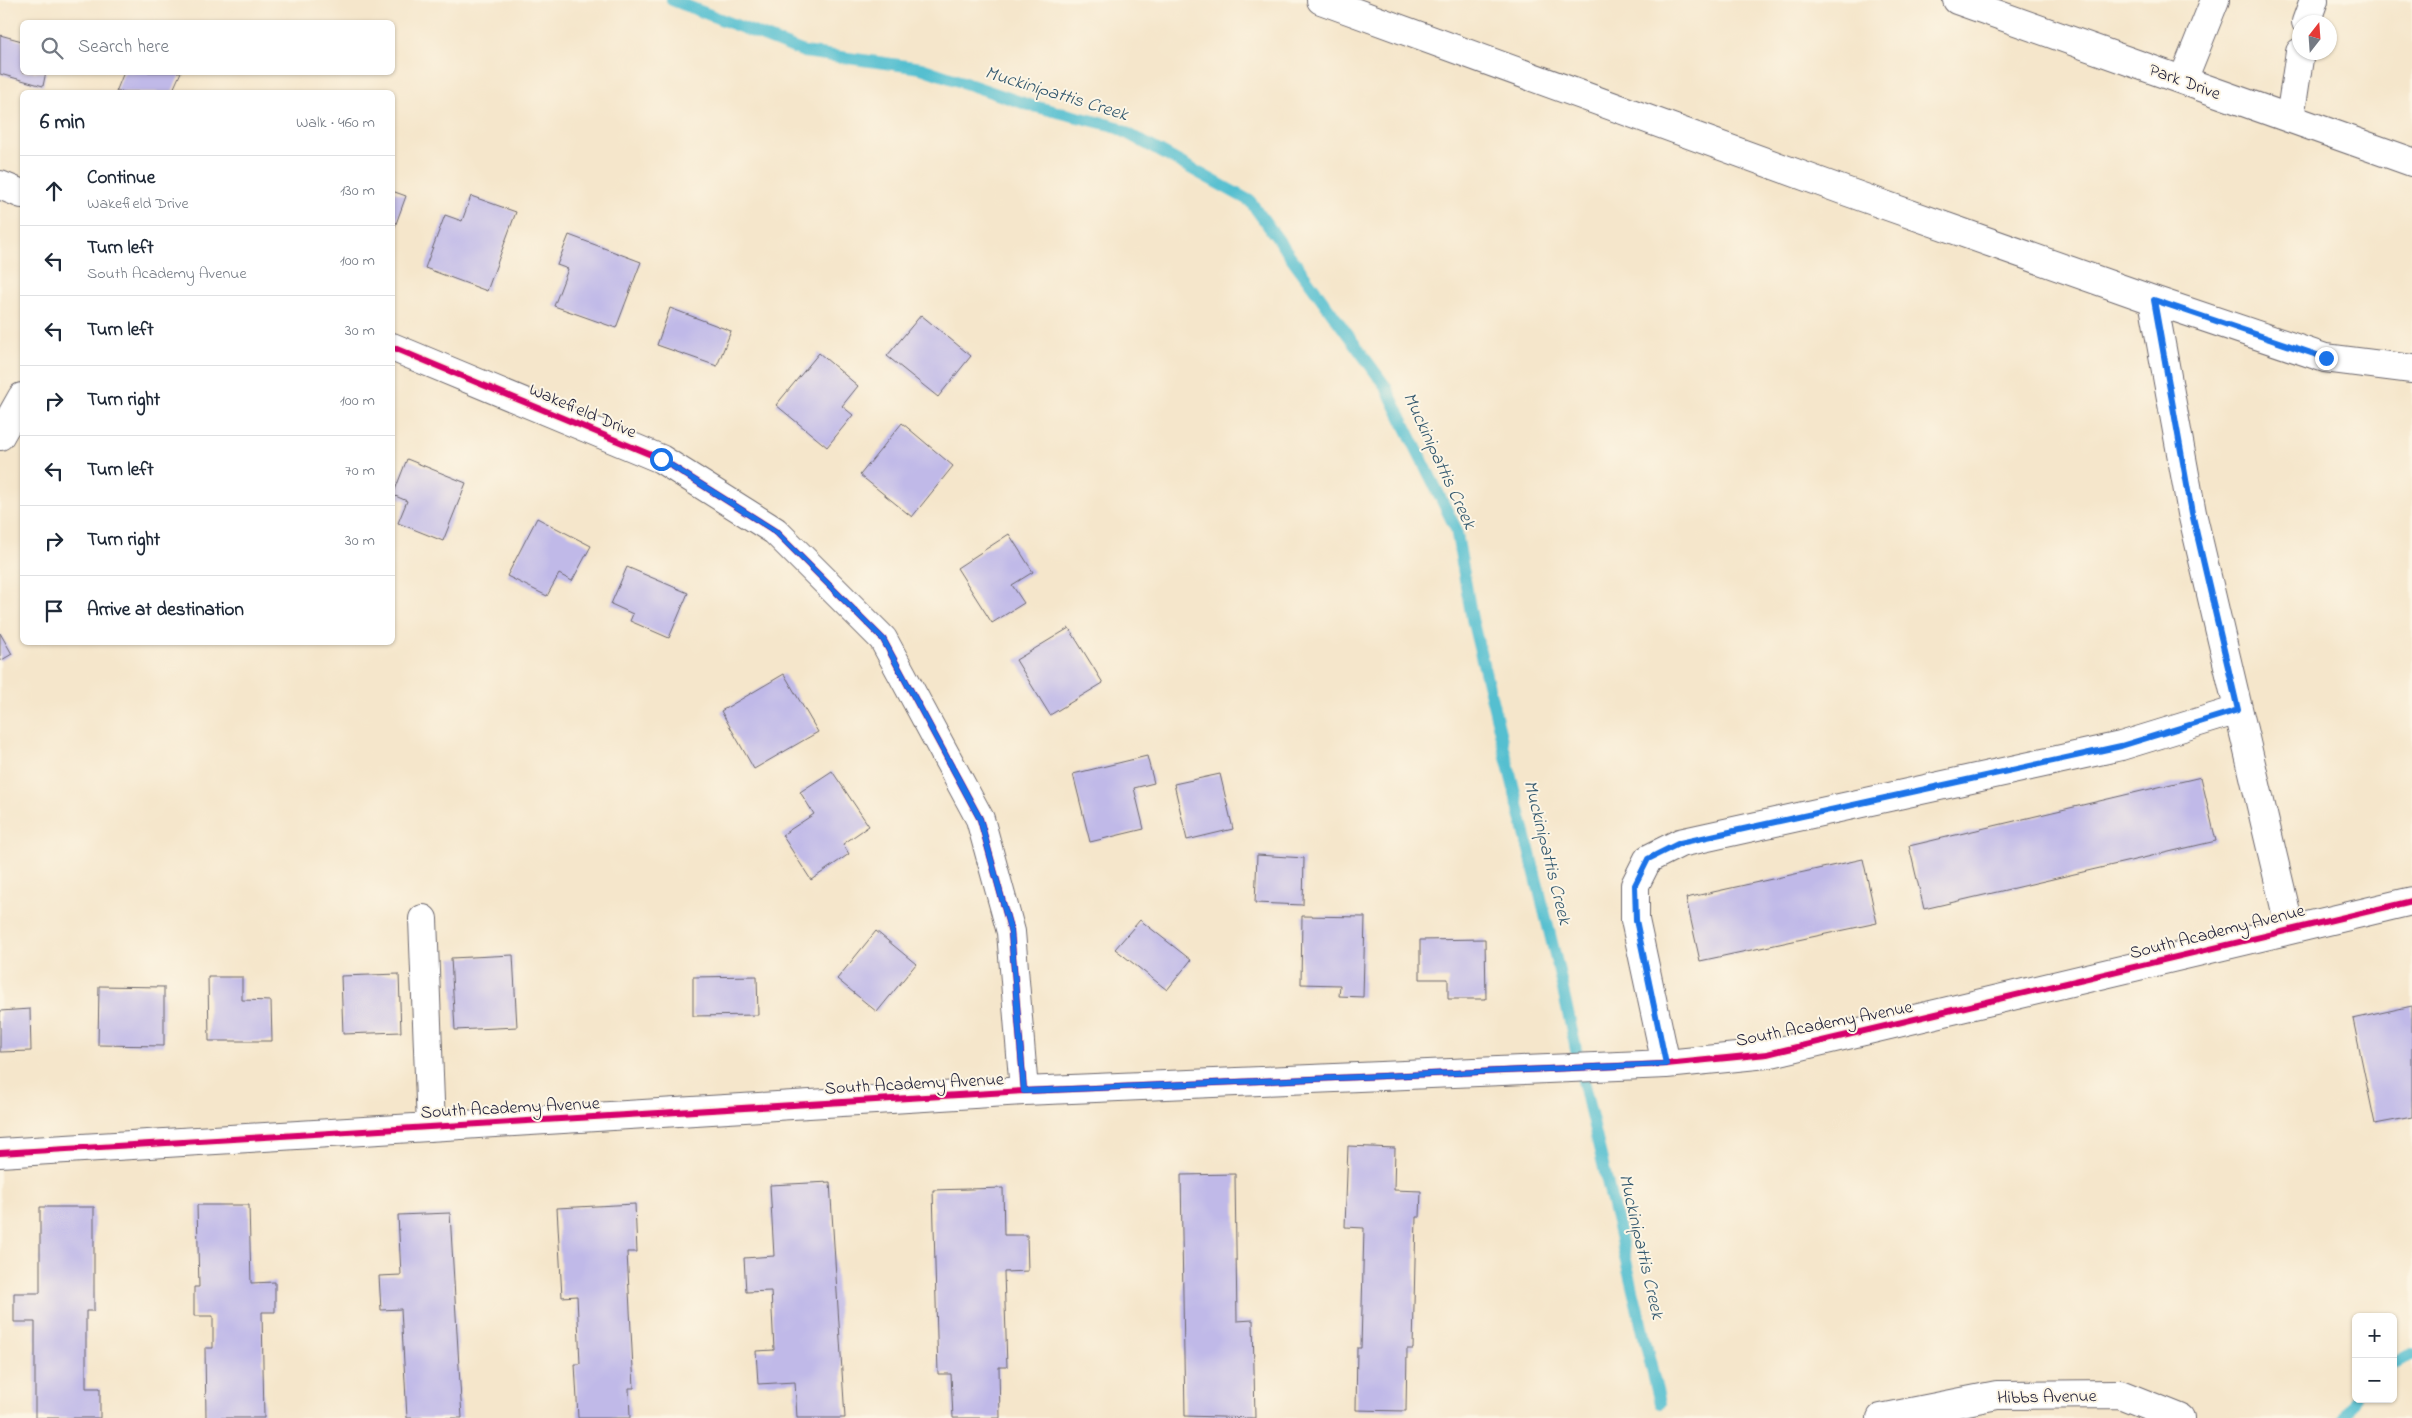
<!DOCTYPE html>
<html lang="en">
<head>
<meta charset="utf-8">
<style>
  :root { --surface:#fff; --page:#f2f2f3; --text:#1f2937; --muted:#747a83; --line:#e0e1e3 }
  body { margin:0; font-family:"Indie Flower",sans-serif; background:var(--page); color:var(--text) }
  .controls { position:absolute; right:15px; bottom:15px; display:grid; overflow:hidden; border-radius:8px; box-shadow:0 1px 4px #0004 }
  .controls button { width:45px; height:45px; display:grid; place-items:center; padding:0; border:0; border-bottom:1px solid var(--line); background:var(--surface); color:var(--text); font:25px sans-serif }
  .compass { position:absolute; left:2292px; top:15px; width:45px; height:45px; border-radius:50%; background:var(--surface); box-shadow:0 1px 4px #0004; rotate:17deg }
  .stop { position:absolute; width:15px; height:15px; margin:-11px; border:4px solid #1a73e8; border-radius:50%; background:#fff }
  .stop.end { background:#1a73e8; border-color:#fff; box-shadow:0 1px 5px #0008 }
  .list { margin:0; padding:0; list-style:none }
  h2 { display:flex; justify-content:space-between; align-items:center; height:65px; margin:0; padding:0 20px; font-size:21px }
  h2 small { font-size:16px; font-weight:400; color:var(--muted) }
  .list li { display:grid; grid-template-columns:32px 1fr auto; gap:15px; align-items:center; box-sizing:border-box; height:70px; padding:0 20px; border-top:1px solid var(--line) }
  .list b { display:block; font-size:19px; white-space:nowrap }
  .list p { margin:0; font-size:16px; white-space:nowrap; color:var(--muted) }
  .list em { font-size:16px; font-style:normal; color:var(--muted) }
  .icon { flex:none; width:28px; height:28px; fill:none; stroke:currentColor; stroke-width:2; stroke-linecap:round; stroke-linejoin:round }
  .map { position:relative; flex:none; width:2412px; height:1418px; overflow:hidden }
  .search { position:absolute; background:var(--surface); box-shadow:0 1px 4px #0004; left:20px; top:20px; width:375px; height:55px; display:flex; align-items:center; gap:12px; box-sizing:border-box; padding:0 18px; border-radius:8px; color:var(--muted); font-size:19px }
  .panel { position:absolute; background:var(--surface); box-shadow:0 1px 4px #0004; left:20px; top:90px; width:375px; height:555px; border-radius:8px }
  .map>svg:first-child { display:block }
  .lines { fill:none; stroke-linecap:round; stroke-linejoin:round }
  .stream { stroke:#55bfd0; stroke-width:12 }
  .building { fill:#c0b9e8 }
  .minor-casing { stroke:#6c676d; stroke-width:30 }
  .minor { stroke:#fff; stroke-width:28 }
  .cycleway-casing { stroke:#fcf5e5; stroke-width:9 }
  .cycleway { stroke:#d6006c; stroke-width:6 }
  .route { stroke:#1a73e8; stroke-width:6 }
  .labels { text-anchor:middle; stroke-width:4; stroke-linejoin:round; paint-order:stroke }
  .street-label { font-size:18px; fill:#22223b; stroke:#fcf5e5 }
  .water-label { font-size:19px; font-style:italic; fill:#34596f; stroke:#fcf5e5 }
</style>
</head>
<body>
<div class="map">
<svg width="2412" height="1418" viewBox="0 0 2412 1418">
  <rect width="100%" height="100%" fill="#fcf5e5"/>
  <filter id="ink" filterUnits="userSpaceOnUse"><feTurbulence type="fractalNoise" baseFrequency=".02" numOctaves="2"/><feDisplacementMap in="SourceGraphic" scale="10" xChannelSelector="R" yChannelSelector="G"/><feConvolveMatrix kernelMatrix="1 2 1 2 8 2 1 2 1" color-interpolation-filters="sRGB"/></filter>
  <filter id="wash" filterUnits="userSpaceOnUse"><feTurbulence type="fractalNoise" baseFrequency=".0096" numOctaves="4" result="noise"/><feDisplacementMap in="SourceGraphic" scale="20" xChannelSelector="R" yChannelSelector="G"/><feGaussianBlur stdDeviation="1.12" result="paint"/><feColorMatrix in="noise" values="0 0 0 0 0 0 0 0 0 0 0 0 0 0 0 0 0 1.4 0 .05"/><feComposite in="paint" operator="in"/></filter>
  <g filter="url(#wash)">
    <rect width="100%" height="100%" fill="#f5e6cb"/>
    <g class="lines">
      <path class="stream" d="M 672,0 L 804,52 L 921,68 L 1029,105 L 1114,126 L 1250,201 L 1386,387 L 1456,529 L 1472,619 L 1558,967 L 1580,1068 L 1660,1403
        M 2393,1363 L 2412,1355
        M 2345,1418 L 2356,1397"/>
    </g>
    <g id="blocks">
      <path class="building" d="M 0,35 L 22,41 L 22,72 L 46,72 L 43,86 L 0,74 Z
        M 124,72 L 181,72 L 172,92 L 116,92 Z
        M 392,191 L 406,196 L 393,232 L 392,232 Z
        M 471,196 L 516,212 L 487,291 L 425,268 L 445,215 L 462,221 Z
        M 569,235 L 641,262 L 616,328 L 554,306 L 568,269 L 557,265 Z
        M 670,308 L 731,331 L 717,366 L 657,345 Z
        M 921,315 L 971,356 L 938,397 L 887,356 Z
        M 819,353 L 858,386 L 842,406 L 853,415 L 827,447 L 776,405 Z
        M 902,423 L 953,466 L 912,517 L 860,475 Z
        M 407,459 L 466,483 L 443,541 L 398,523 L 407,501 L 393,495 Z
        M 537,518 L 591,546 L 572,581 L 559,574 L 547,596 L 507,576 Z
        M 1009,534 L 1033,572 L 1012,585 L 1024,603 L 992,623 L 957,568 Z
        M 627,567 L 688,593 L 669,638 L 630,621 L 633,614 L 611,604 Z
        M 1069,628 L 1103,683 L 1050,715 L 1016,660 Z
        M 0,633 L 12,654 L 0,661 Z
        M 784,674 L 818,732 L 754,769 L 721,711 Z
        M 1147,756 L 1154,783 L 1134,788 L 1144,829 L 1090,842 L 1073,774 Z
        M 832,771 L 869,826 L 843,844 L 849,854 L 811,880 L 782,835 L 814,814 L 800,792 Z
        M 1220,774 L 1233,829 L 1187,840 L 1174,784 Z
        M 2201,777 L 2216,841 L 1924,909 L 1909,846 Z
        M 1257,855 L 1304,858 L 1303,905 L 1255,903 Z
        M 1863,859 L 1877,923 L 1700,961 L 1686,898 Z
        M 1302,916 L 1365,917 L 1363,997 L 1339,996 L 1340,985 L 1301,984 Z
        M 1140,920 L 1191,960 L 1167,990 L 1115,949 Z
        M 876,931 L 916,964 L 877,1012 L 837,979 Z
        M 1485,939 L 1486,999 L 1448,999 L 1448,979 L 1420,979 L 1420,940 Z
        M 513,955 L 517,1027 L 455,1030 L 451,958 Z
        M 399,974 L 401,1032 L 343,1034 L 341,976 Z
        M 757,976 L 758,1015 L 693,1016 L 693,977 Z
        M 208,977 L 242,977 L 242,1000 L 271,1001 L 272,1041 L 209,1041 Z
        M 99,986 L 164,987 L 164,1046 L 98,1045 Z
        M 2412,1006 L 2412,1117 L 2375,1124 L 2353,1019 Z
        M 30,1009 L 31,1051 L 0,1052 L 0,1011 Z
        M 1348,1146 L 1395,1148 L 1394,1190 L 1421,1191 L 1420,1217 L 1416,1217 L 1413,1349 L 1407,1349 L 1406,1411 L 1356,1410 L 1357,1348 L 1361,1348 L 1364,1228 L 1345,1227 Z
        M 1235,1174 L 1237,1321 L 1253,1320 L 1255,1418 L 1185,1416 L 1181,1175 Z
        M 830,1182 L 845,1418 L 797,1418 L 795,1382 L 758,1384 L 756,1351 L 774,1350 L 771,1291 L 746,1292 L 744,1258 L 774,1256 L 770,1185 Z
        M 1003,1188 L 1004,1235 L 1027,1235 L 1028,1271 L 1004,1272 L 1007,1367 L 999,1367 L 1000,1418 L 953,1418 L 951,1374 L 938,1374 L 933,1190 Z
        M 635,1204 L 637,1252 L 627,1252 L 634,1388 L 629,1388 L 630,1418 L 578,1418 L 575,1364 L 580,1364 L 577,1296 L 562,1297 L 557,1208 Z
        M 197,1205 L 249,1205 L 251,1283 L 275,1282 L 275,1312 L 262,1312 L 264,1418 L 206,1418 L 205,1348 L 213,1348 L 213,1316 L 194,1316 L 194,1287 L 199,1287 Z
        M 40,1207 L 94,1207 L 94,1311 L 86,1311 L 86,1388 L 100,1388 L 100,1418 L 35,1418 L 35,1322 L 14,1322 L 14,1293 L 40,1293 Z
        M 450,1213 L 462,1418 L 407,1418 L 401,1309 L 381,1310 L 379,1276 L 401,1275 L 398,1215 Z"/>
    </g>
  </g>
  <g filter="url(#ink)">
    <use href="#blocks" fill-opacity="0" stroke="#6c676d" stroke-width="1"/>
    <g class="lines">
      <defs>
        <path id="minor" d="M 1321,0 L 1845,191 L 2153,300 L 2325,358 L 2412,369
          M 1957,0 L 2412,162
          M 2306,22 L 2314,0
          M 2183,80 L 2215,0
          M 2290,118 L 2300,52
          M 0,185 L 22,194
          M 2153,300 L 2192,513 L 2290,929
          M 392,347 L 661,459 L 775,531 L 883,639 L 980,819 L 1011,932 L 1024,1091
          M 0,436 L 22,397
          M 423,919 L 431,1127
          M 1666,1064 L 1635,920 L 1635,885 L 1648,859 L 1680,843 L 2121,746 L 2238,710
          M 0,1153 L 1024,1091 L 1666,1064 L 1767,1054 L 2412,901
          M 1881,1418 L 1997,1395 L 2120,1394 L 2180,1418"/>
      </defs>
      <use href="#minor" class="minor-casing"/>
      <use href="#minor" class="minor"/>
      <defs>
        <path id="cycleway" d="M 392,347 L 661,459 L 775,531 L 883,639 L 980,819 L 1011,932 L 1024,1091
          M 0,1153 L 1024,1091 L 1666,1064 L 1767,1054 L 2412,901"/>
      </defs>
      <use href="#cycleway" class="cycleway-casing"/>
      <use href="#cycleway" class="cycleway"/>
    </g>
  </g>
  <g class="lines" filter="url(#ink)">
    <path class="route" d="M 661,459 L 775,531 L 883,639 L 980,819 L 1011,932 L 1024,1091 L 1666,1064 L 1636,920 L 1635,885 L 1648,859 L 1680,843 L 2121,746 L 2238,710 L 2192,513 L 2154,300 L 2326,358"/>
  </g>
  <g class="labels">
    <g class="street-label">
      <text transform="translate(2185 81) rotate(20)" y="6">Park Drive</text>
      <text transform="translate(583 410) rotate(23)" y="6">Wakefield Drive</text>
      <text transform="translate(2217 931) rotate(-14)" y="6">South Academy Avenue</text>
      <text transform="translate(1824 1023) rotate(-11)" y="6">South Academy Avenue</text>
      <text transform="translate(914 1083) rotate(-3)" y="6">South Academy Avenue</text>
      <text transform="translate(510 1107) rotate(-3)" y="6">South Academy Avenue</text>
      <text transform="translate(2047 1396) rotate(-1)" y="6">Hibbs Avenue</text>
    </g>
    <g class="water-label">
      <text transform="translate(1057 92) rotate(17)" y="7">Muckinipattis Creek</text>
      <text transform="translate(1441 460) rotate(65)" y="7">Muckinipattis Creek</text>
      <text transform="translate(1549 852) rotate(76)" y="7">Muckinipattis Creek</text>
      <text transform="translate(1643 1246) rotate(77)" y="7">Muckinipattis Creek</text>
    </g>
  </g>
</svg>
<div class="controls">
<button>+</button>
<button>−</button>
</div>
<svg class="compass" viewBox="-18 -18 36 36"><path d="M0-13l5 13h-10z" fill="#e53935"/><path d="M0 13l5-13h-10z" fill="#747a83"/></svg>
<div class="stop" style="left:661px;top:459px"></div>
<div class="stop end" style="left:2326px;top:358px"></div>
<div class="search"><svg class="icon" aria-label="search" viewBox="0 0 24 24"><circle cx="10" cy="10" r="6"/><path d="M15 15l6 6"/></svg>Search here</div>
<section class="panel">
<h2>6 min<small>Walk · 460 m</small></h2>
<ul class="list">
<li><svg class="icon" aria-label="ahead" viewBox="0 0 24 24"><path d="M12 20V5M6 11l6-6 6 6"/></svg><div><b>Continue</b><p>Wakefield Drive</p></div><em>130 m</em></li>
<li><svg class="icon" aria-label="left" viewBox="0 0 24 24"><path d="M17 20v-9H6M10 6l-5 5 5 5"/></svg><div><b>Turn left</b><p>South Academy Avenue</p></div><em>100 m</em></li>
<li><svg class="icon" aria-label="left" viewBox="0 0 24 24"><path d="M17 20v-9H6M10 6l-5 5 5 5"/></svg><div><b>Turn left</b></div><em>30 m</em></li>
<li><svg class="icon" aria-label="right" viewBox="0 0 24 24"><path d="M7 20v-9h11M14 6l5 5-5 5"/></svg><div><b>Turn right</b></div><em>100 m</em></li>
<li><svg class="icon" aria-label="left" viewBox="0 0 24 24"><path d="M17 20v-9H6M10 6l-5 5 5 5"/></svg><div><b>Turn left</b></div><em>70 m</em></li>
<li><svg class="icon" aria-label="right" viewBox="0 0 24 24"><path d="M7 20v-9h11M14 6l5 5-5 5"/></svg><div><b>Turn right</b></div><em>30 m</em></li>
<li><svg class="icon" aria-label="arrive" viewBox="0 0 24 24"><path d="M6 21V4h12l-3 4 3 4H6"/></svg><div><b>Arrive at destination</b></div></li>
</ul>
</section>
</div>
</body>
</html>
